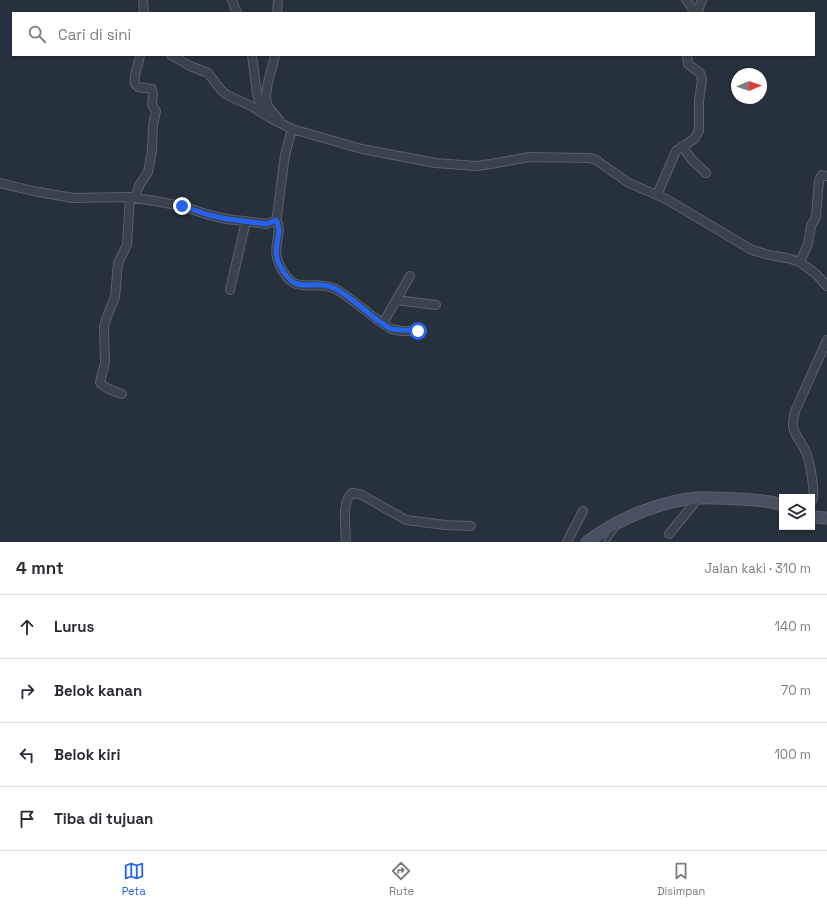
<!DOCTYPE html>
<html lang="id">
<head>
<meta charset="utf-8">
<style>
  :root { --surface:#fff; --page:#f2f2f3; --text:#2b2b33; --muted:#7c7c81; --line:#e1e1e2; --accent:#2563eb }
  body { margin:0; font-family:"Space Grotesk",sans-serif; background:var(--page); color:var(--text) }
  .controls { position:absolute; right:12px; bottom:12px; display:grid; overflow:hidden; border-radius:0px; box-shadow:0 1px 3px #0004 }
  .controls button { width:36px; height:36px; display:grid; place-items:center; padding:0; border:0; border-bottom:1px solid var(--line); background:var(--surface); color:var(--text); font:20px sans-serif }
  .compass { position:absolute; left:731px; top:68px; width:36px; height:36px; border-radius:50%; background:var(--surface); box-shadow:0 1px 3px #0004; rotate:88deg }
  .stop { position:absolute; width:12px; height:12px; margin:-9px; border:3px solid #2563eb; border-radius:50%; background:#fff }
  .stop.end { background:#2563eb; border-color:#fff; box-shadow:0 1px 4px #0008 }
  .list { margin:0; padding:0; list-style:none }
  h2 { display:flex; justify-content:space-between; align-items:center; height:52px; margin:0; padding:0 16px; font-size:17px }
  h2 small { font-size:13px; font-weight:400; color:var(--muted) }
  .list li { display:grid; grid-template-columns:26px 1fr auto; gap:12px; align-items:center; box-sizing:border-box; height:64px; padding:0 16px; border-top:1px solid var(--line) }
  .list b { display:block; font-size:15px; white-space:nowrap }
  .list em { font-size:13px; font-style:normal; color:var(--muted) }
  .icon { flex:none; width:22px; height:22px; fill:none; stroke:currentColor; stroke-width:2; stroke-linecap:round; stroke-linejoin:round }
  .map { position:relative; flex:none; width:827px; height:542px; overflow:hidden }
  .search { position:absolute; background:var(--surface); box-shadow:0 1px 3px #0004; left:12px; right:12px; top:12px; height:44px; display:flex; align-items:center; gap:10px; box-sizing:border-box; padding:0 14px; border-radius:0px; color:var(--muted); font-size:15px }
  .sheet { height:308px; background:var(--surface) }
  nav { display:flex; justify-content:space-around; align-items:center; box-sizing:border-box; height:56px; border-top:1px solid var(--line); background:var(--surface); font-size:11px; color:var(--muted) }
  nav a { display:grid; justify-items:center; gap:2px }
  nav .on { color:var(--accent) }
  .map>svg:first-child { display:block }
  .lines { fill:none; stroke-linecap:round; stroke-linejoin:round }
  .lane-casing { stroke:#58606b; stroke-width:6 }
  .street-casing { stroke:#58606b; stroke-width:10 }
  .secondary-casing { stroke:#58606b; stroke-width:13 }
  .lane { stroke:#3b424e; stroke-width:4 }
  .street { stroke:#3b424e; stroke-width:8 }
  .secondary { stroke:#495160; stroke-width:11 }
  .route { stroke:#2563eb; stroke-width:5 }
</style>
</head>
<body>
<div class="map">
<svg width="827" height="542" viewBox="0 0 827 542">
  <rect width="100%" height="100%" fill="#27303d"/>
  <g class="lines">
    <defs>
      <path id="lane" d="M 606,542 L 618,525"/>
      <path id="street" d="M 143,0 L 144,13
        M 232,0 L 237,13
        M 686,0 L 696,13
        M 277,13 L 278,0
        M 697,13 L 702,0
        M 171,55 L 190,66 L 208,73 L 221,90 L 227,95 L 251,106 L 272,119 L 292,129
        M 252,55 L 257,94 L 262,112
        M 275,55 C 273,68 262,93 268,106 C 271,111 276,116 280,121
        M 682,146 L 692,160 L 706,173
        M 0,183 L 33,191 L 73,198 L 124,197 L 149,200 L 182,206 L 209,215 L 227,219 L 267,224 L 276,220 L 277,216 L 285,155 L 292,129 L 362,149 L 435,163 L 476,166 L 491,164 L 529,157 L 590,158 L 596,160 L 629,183 L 666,199 L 752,250 L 769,255 L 787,258 L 800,262 L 816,274 L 827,286
        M 657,195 L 676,151 L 694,139 L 699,131 L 699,101 L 702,79 L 700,73 L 688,64 L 687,55
        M 135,198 L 139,186 L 148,172 L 150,162 L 152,150 L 153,125 L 156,111 L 152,105 L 153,93 L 152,89 L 138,87 L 135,84 C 133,74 139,65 140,55
        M 276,220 C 284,231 271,247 279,264 C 295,298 308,279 333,288 C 339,290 344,294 349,298 C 363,308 376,320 391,329 L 402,331 L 418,331
        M 800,262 L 808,244 L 811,226 L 816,217 L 819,180 L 822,175 L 827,176
        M 230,290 L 246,221
        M 396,300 L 436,305
        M 383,323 L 410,276
        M 122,394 C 115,391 104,389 100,382 L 105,363 L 104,327 L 106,319 L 115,297 L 118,263 L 127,245 L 130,197
        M 812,501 C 816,493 810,464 807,455 C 800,435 787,434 796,409 L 827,340
        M 669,534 L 692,506 L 697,498
        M 346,542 C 346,529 341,501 352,493 L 360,494 L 406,520 L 445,525 L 471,526
        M 567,542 L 583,511"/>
      <path id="secondary" d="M 812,517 L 827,518
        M 587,542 C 615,520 660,501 697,498 C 711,497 725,499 740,499 C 754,500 768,500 782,505"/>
    </defs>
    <use href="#lane" class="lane-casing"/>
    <use href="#street" class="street-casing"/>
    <use href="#secondary" class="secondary-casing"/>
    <use href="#lane" class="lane"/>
    <use href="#street" class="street"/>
    <use href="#secondary" class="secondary"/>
  </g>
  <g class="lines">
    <path class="route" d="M 182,206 L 209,215 L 227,219 L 267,224 L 276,220 C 284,232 271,247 279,264 C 297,300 311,276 336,289 C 356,300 371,318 391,329 L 402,330 L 418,331"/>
  </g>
</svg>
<div class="controls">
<button><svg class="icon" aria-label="layers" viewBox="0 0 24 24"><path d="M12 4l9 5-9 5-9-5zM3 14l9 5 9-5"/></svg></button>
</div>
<svg class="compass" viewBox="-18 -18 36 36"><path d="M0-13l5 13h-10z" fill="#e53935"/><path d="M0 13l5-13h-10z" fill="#7c7c81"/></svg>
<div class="stop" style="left:418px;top:331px"></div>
<div class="stop end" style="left:182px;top:206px"></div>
<div class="search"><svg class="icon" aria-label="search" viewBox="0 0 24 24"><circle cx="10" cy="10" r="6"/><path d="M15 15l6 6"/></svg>Cari di sini</div>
</div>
<section class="sheet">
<h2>4 mnt<small>Jalan kaki · 310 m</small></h2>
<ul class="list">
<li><svg class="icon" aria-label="ahead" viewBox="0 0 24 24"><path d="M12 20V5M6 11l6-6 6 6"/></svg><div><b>Lurus</b></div><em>140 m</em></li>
<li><svg class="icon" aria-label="right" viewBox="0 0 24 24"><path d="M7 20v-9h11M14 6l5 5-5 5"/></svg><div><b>Belok kanan</b></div><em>70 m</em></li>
<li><svg class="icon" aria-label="left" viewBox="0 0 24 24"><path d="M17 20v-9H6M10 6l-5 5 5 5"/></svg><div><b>Belok kiri</b></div><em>100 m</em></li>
<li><svg class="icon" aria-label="arrive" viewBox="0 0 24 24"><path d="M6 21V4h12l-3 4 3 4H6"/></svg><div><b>Tiba di tujuan</b></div></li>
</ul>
</section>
<nav>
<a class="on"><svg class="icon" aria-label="map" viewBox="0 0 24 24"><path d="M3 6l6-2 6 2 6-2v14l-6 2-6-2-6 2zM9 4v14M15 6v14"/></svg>Peta</a>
<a><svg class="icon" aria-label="directions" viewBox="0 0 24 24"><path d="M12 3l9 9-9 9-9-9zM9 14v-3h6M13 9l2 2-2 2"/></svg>Rute</a>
<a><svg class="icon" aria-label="saved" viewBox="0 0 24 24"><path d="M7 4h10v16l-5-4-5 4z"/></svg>Disimpan</a>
</nav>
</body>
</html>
